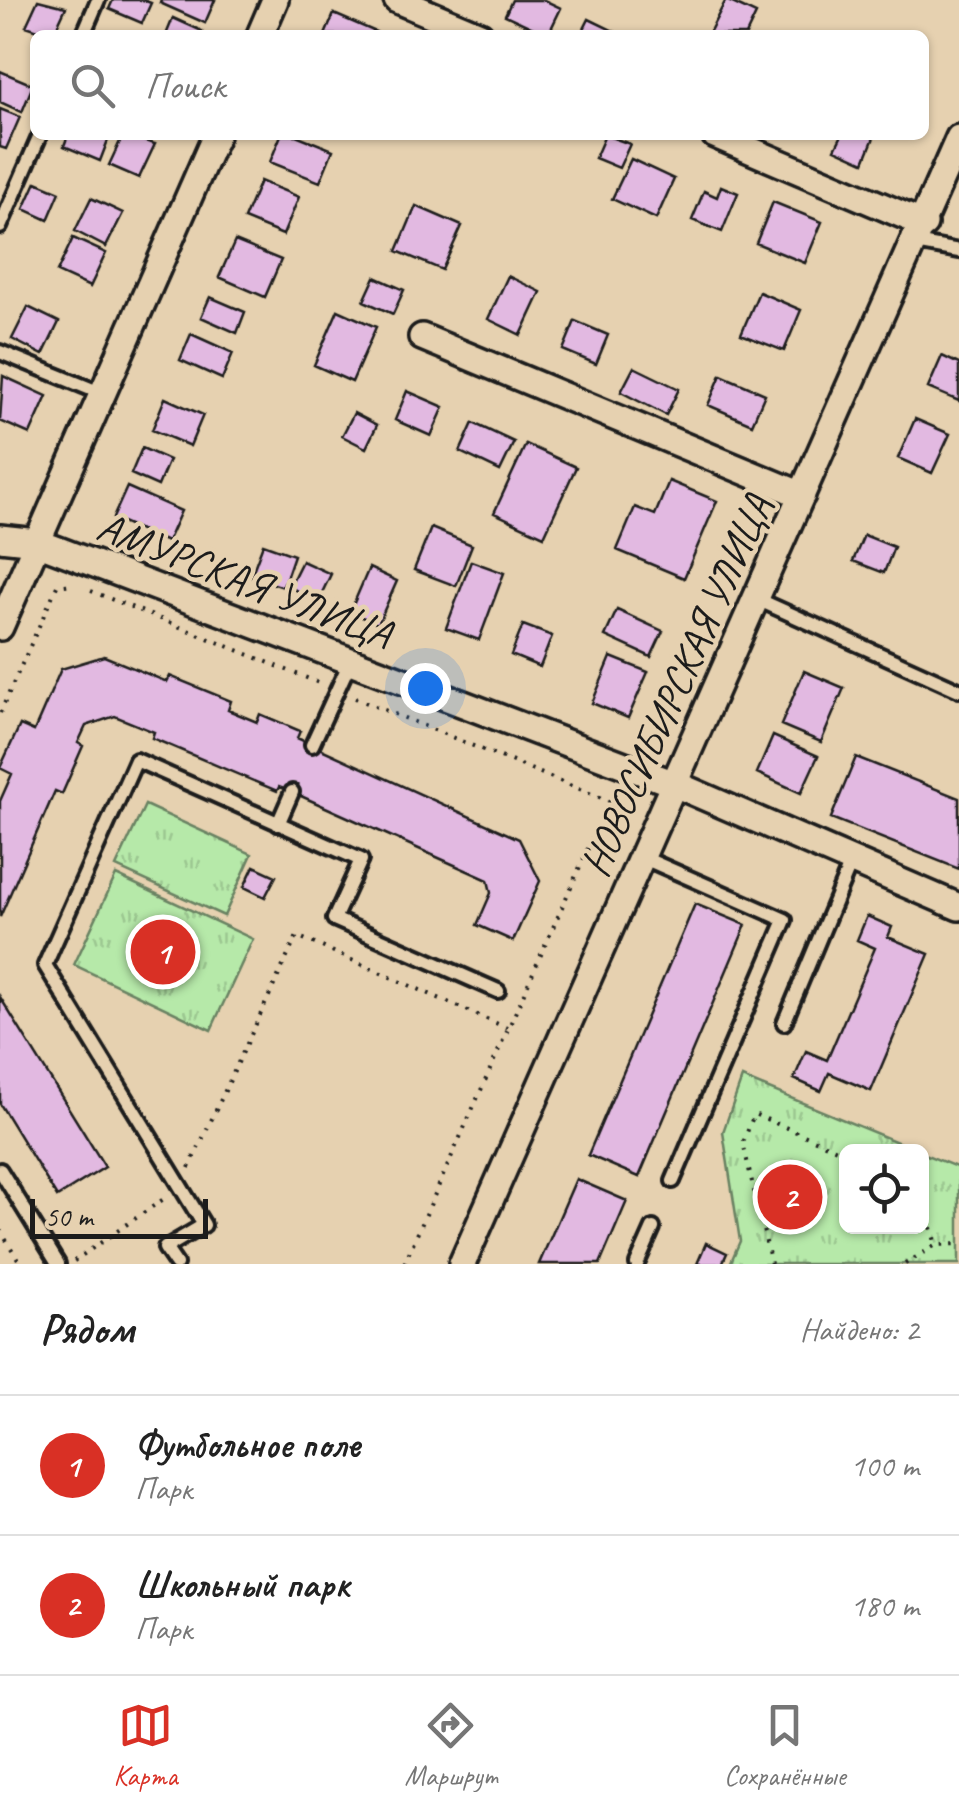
<!DOCTYPE html>
<html lang="ru">
<head>
<meta charset="utf-8">
<style>
  :root { --surface:#fff; --page:#f2f2f2; --text:#222; --muted:#767676; --line:#e0e0e0; --accent:#d93025 }
  body { margin:0; font-family:Caveat,sans-serif; background:var(--page); color:var(--text) }
  .controls { position:absolute; right:30px; bottom:30px; display:grid; overflow:hidden; border-radius:15px; box-shadow:0 2px 8px #0004 }
  .controls button { width:90px; height:90px; display:grid; place-items:center; padding:0; border:0; border-bottom:2px solid var(--line); background:var(--surface); color:var(--text); font:50px sans-serif }
  .scale { position:absolute; left:30px; bottom:25px; width:178px; box-sizing:border-box; padding-left:10px; border:5px solid #1c1c1c; border-top:0; font-size:28px; line-height:35px; white-space:nowrap; color:#1c1c1c; -webkit-text-stroke:8px #e6d1b0; paint-order:stroke }
  .you { position:absolute; left:425px; top:688px; width:35px; height:35px; margin:-25px; border:8px solid #fff; border-radius:50%; background:#1a73e8; box-shadow:0 0 0 15px #1a73e833 }
  .badge { display:grid; place-items:center; width:65px; height:65px; border-radius:50%; background:var(--accent); color:#fff; font-size:32px; font-weight:700 }
  .pin { position:absolute; translate:-50% -50%; border:5px solid #fff; box-shadow:0 2px 10px #0006 }
  .list { margin:0; padding:0; list-style:none }
  h2 { display:flex; justify-content:space-between; align-items:center; height:130px; margin:0; padding:0 40px; font-size:42px }
  h2 small { font-size:32px; font-weight:400; color:var(--muted) }
  .list li { display:grid; grid-template-columns:65px 1fr auto; gap:30px; align-items:center; box-sizing:border-box; height:140px; padding:0 40px; border-top:2px solid var(--line) }
  .list b { display:block; font-size:38px; white-space:nowrap }
  .list p { margin:0; font-size:32px; white-space:nowrap; color:var(--muted) }
  .list em { font-size:32px; font-style:normal; color:var(--muted) }
  .icon { flex:none; width:55px; height:55px; fill:none; stroke:currentColor; stroke-width:2; stroke-linecap:round; stroke-linejoin:round }
  .map { position:relative; flex:none; width:959px; height:1264px; overflow:hidden }
  .search { position:absolute; background:var(--surface); box-shadow:0 2px 8px #0004; left:30px; right:30px; top:30px; height:110px; display:flex; align-items:center; gap:25px; box-sizing:border-box; padding:0 35px; border-radius:15px; color:var(--muted); font-size:38px }
  .sheet { height:410px; background:var(--surface) }
  nav { display:flex; justify-content:space-around; align-items:center; box-sizing:border-box; height:140px; border-top:2px solid var(--line); background:var(--surface); font-size:28px; color:var(--muted) }
  nav a { display:grid; justify-items:center; gap:5px }
  nav .on { color:var(--accent) }
  .map>svg:first-child { display:block }
  .park { fill:url(#park-tufts); stroke:#698262; stroke-width:2.5 }
  .building { fill:#e2b9e1; stroke:#1c1c1c; stroke-width:2.5 }
  .lines { fill:none; stroke-linecap:round; stroke-linejoin:round }
  .service-casing { stroke:#1c1c1c; stroke-width:20 }
  .minor-casing { stroke:#1c1c1c; stroke-width:32 }
  .path { stroke:#1c1c1c; stroke-width:4; stroke-dasharray:2.5 8; stroke-linecap:butt }
  .service { stroke:#e6d1b0; stroke-width:12 }
  .minor { stroke:#e6d1b0; stroke-width:25 }
  .labels { text-anchor:middle; stroke-width:9; stroke-linejoin:round; paint-order:stroke }
  .street-label { font-size:42px; fill:#1c1c1c; stroke:#e6d1b0 }
</style>
</head>
<body>
<div class="map">
<svg width="959" height="1264" viewBox="0 0 959 1264">
  <defs>
    <pattern id="park-tufts" width="24" height="20" patternUnits="userSpaceOnUse" patternTransform="scale(2.5)"><rect width="24" height="20" fill="#b6e9a9"/><path d="M3 7l-1-3M5 7V3M7 7l1-3M15 17l-1-3M17 17v-4M19 17l1-3" fill="none" stroke="#9cc791"/></pattern>
  </defs>
  <rect width="100%" height="100%" fill="#e6d1b0"/>
  <filter id="ink" filterUnits="userSpaceOnUse"><feTurbulence type="fractalNoise" baseFrequency=".01" numOctaves="2"/><feDisplacementMap in="SourceGraphic" scale="20" xChannelSelector="R" yChannelSelector="G"/><feConvolveMatrix kernelMatrix="1 2 1 2 8 2 1 2 1" color-interpolation-filters="sRGB"/></filter>
  <g filter="url(#ink)">
    <path class="park" d="M 145,805 L 252,854 L 224,916 L 116,867 Z
      M 116,875 L 253,939 L 211,1030 L 74,965 Z
      M 742,1078 L 919,1151 L 846,1152 L 846,1226 L 922,1226 L 922,1153 L 959,1168 L 959,1264 L 730,1264 L 740,1241 L 723,1132 Z"/>
    <path class="building" d="M 38,0 L 66,7 L 53,35 L 26,26 Z
      M 113,0 L 143,0 L 151,3 L 142,23 L 109,9 Z
      M 161,0 L 215,0 L 205,23 L 160,3 Z
      M 512,0 L 544,0 L 561,8 L 548,35 L 505,15 Z
      M 726,0 L 756,14 L 746,35 L 708,35 Z
      M 334,14 L 376,32 L 375,35 L 325,35 Z
      M 173,18 L 202,31 L 200,35 L 166,35 Z
      M 589,19 L 614,31 L 612,35 L 581,35 Z
      M 0,71 L 33,85 L 22,112 L 0,102 Z
      M 0,109 L 20,117 L 6,149 L 0,147 Z
      M 68,135 L 110,135 L 100,161 L 64,146 Z
      M 123,135 L 155,144 L 139,178 L 109,165 Z
      M 281,135 L 296,135 L 333,150 L 320,182 L 270,162 Z
      M 605,135 L 630,144 L 619,168 L 595,158 Z
      M 842,135 L 875,135 L 864,162 L 835,149 Z
      M 631,159 L 674,179 L 656,219 L 612,199 Z
      M 260,181 L 299,197 L 283,235 L 244,219 Z
      M 36,182 L 60,192 L 48,220 L 24,209 Z
      M 721,186 L 738,193 L 722,232 L 692,220 L 704,191 L 717,197 Z
      M 91,198 L 123,213 L 106,247 L 75,231 Z
      M 773,202 L 822,222 L 805,263 L 756,243 Z
      M 416,206 L 462,226 L 442,270 L 397,251 Z
      M 73,238 L 106,253 L 90,287 L 57,272 Z
      M 235,241 L 281,260 L 265,297 L 219,277 Z
      M 508,276 L 541,292 L 521,335 L 488,319 Z
      M 375,277 L 404,290 L 393,314 L 364,301 Z
      M 759,292 L 801,310 L 784,351 L 741,334 Z
      M 210,297 L 245,312 L 237,333 L 201,317 Z
      M 28,307 L 59,322 L 43,355 L 12,339 Z
      M 338,310 L 376,327 L 352,382 L 314,365 Z
      M 575,321 L 608,335 L 596,364 L 563,350 Z
      M 191,334 L 233,353 L 222,379 L 180,360 Z
      M 942,356 L 959,364 L 959,401 L 928,388 Z
      M 634,367 L 679,389 L 666,415 L 621,392 Z
      M 721,375 L 765,394 L 752,424 L 708,405 Z
      M 3,376 L 47,396 L 30,434 L 0,421 Z
      M 407,391 L 444,407 L 431,436 L 395,420 Z
      M 165,398 L 203,415 L 190,446 L 152,430 Z
      M 354,413 L 377,425 L 366,448 L 342,436 Z
      M 915,419 L 950,434 L 932,473 L 898,458 Z
      M 473,423 L 514,442 L 500,471 L 460,452 Z
      M 526,444 L 576,467 L 544,536 L 494,513 Z
      M 142,448 L 169,460 L 158,486 L 131,474 Z
      M 669,481 L 717,501 L 684,578 L 617,550 L 635,507 L 655,515 Z
      M 127,487 L 181,511 L 167,542 L 113,518 Z
      M 431,528 L 472,545 L 456,586 L 414,570 Z
      M 864,535 L 894,547 L 884,573 L 853,561 Z
      M 263,544 L 294,555 L 283,587 L 251,576 Z
      M 302,561 L 331,574 L 318,601 L 289,587 Z
      M 471,561 L 504,573 L 479,640 L 446,628 Z
      M 369,568 L 397,581 L 378,624 L 350,612 Z
      M 617,610 L 663,631 L 651,657 L 605,636 Z
      M 523,625 L 552,636 L 540,667 L 511,655 Z
      M 104,656 L 167,682 L 170,676 L 231,701 L 228,710 L 257,722 L 260,714 L 300,731 L 297,738 L 519,839 L 540,881 L 513,941 L 477,925 L 491,893 L 488,880 L 292,792 L 279,787 L 277,791 L 152,738 L 154,732 L 115,716 L 86,726 L 78,743 L 83,746 L 62,794 L 55,791 L 0,917 L 0,801 L 12,774 L 0,768 L 20,725 L 34,731 L 61,669 Z
      M 611,657 L 648,672 L 628,718 L 592,703 Z
      M 804,671 L 844,688 L 821,742 L 781,725 Z
      M 773,736 L 818,756 L 801,793 L 757,773 Z
      M 856,757 L 959,798 L 959,869 L 831,818 Z
      M 254,866 L 276,876 L 265,897 L 244,887 Z
      M 695,904 L 746,925 L 639,1177 L 588,1155 Z
      M 867,916 L 892,927 L 888,937 L 929,954 L 871,1091 L 829,1073 L 821,1091 L 794,1079 L 806,1051 L 827,1060 L 875,948 L 857,940 Z
      M 0,997 L 105,1167 L 57,1197 L 0,1104 Z
      M 576,1179 L 627,1201 L 600,1264 L 539,1264 Z
      M 706,1243 L 727,1253 L 722,1264 L 697,1264 Z"/>
    <g class="lines">
      <defs>
        <path id="service" d="M 83,35 L 98,0
          M 0,227 L 40,135
          M 915,243 L 959,251
          M 0,352 L 103,394
          M 757,599 L 959,690
          M 312,745 L 350,662
          M 278,824 L 292,792
          M 644,858 L 785,920 L 673,1181
          M 784,1023 L 852,860
          M 0,1170 L 58,1264
          M 176,1264 L 165,1248 L 204,1225 L 45,965 L 136,760 L 361,860 L 334,919 L 498,991
          M 637,1264 L 653,1228"/>
        <path id="minor" d="M 397,0 L 480,35
          M 260,35 L 275,0
          M 715,135 L 924,224
          M 422,337 L 802,495
          M 0,538 L 37,542 L 677,785 L 959,907
          M 0,627 L 216,135
          M 462,1264 L 959,138"/>
      </defs>
      <use href="#service" class="service-casing"/>
      <use href="#minor" class="minor-casing"/>
      <path class="path" d="M 91,591 L 319,683
        M 355,698 L 609,801 L 404,1264
        M 0,713 L 57,586 L 73,584
        M 189,1168 L 297,936 L 507,1028
        M 922,1197 L 936,1245
        M 0,1230 L 21,1264
        M 74,1261 L 165,1198
        M 771,1264 L 743,1143 L 754,1114 L 846,1153
        M 905,1264 L 936,1245 L 959,1244"/>
      <use href="#service" class="service"/>
      <use href="#minor" class="minor"/>
    </g>
  </g>
  <g class="labels">
    <g class="street-label">
      <text transform="translate(245 579) rotate(21)" y="15">АМУРСКАЯ УЛИЦА</text>
      <text transform="translate(675 685) rotate(-66)" y="15">НОВОСИБИРСКАЯ УЛИЦА</text>
    </g>
  </g>
</svg>
<div class="controls">
<button><svg class="icon" aria-label="locate" viewBox="0 0 24 24"><circle cx="12" cy="12" r="6"/><path d="M12 2v4M12 18v4M2 12h4M18 12h4"/></svg></button>
</div>
<div class="scale">50 m</div>
<div class="you"></div>
<div class="pin badge" style="left:163px;top:952px">1</div>
<div class="pin badge" style="left:790px;top:1197px">2</div>
<div class="search"><svg class="icon" aria-label="search" viewBox="0 0 24 24"><circle cx="10" cy="10" r="6"/><path d="M15 15l6 6"/></svg>Поиск</div>
</div>
<section class="sheet">
<h2>Рядом<small>Найдено: 2</small></h2>
<ul class="list">
<li><span class="badge">1</span><div><b>Футбольное поле</b><p>Парк</p></div><em>100 m</em></li>
<li><span class="badge">2</span><div><b>Школьный парк</b><p>Парк</p></div><em>180 m</em></li>
</ul>
</section>
<nav>
<a class="on"><svg class="icon" aria-label="map" viewBox="0 0 24 24"><path d="M3 6l6-2 6 2 6-2v14l-6 2-6-2-6 2zM9 4v14M15 6v14"/></svg>Карта</a>
<a><svg class="icon" aria-label="directions" viewBox="0 0 24 24"><path d="M12 3l9 9-9 9-9-9zM9 14v-3h6M13 9l2 2-2 2"/></svg>Маршрут</a>
<a><svg class="icon" aria-label="saved" viewBox="0 0 24 24"><path d="M7 4h10v16l-5-4-5 4z"/></svg>Сохранённые</a>
</nav>
</body>
</html>
